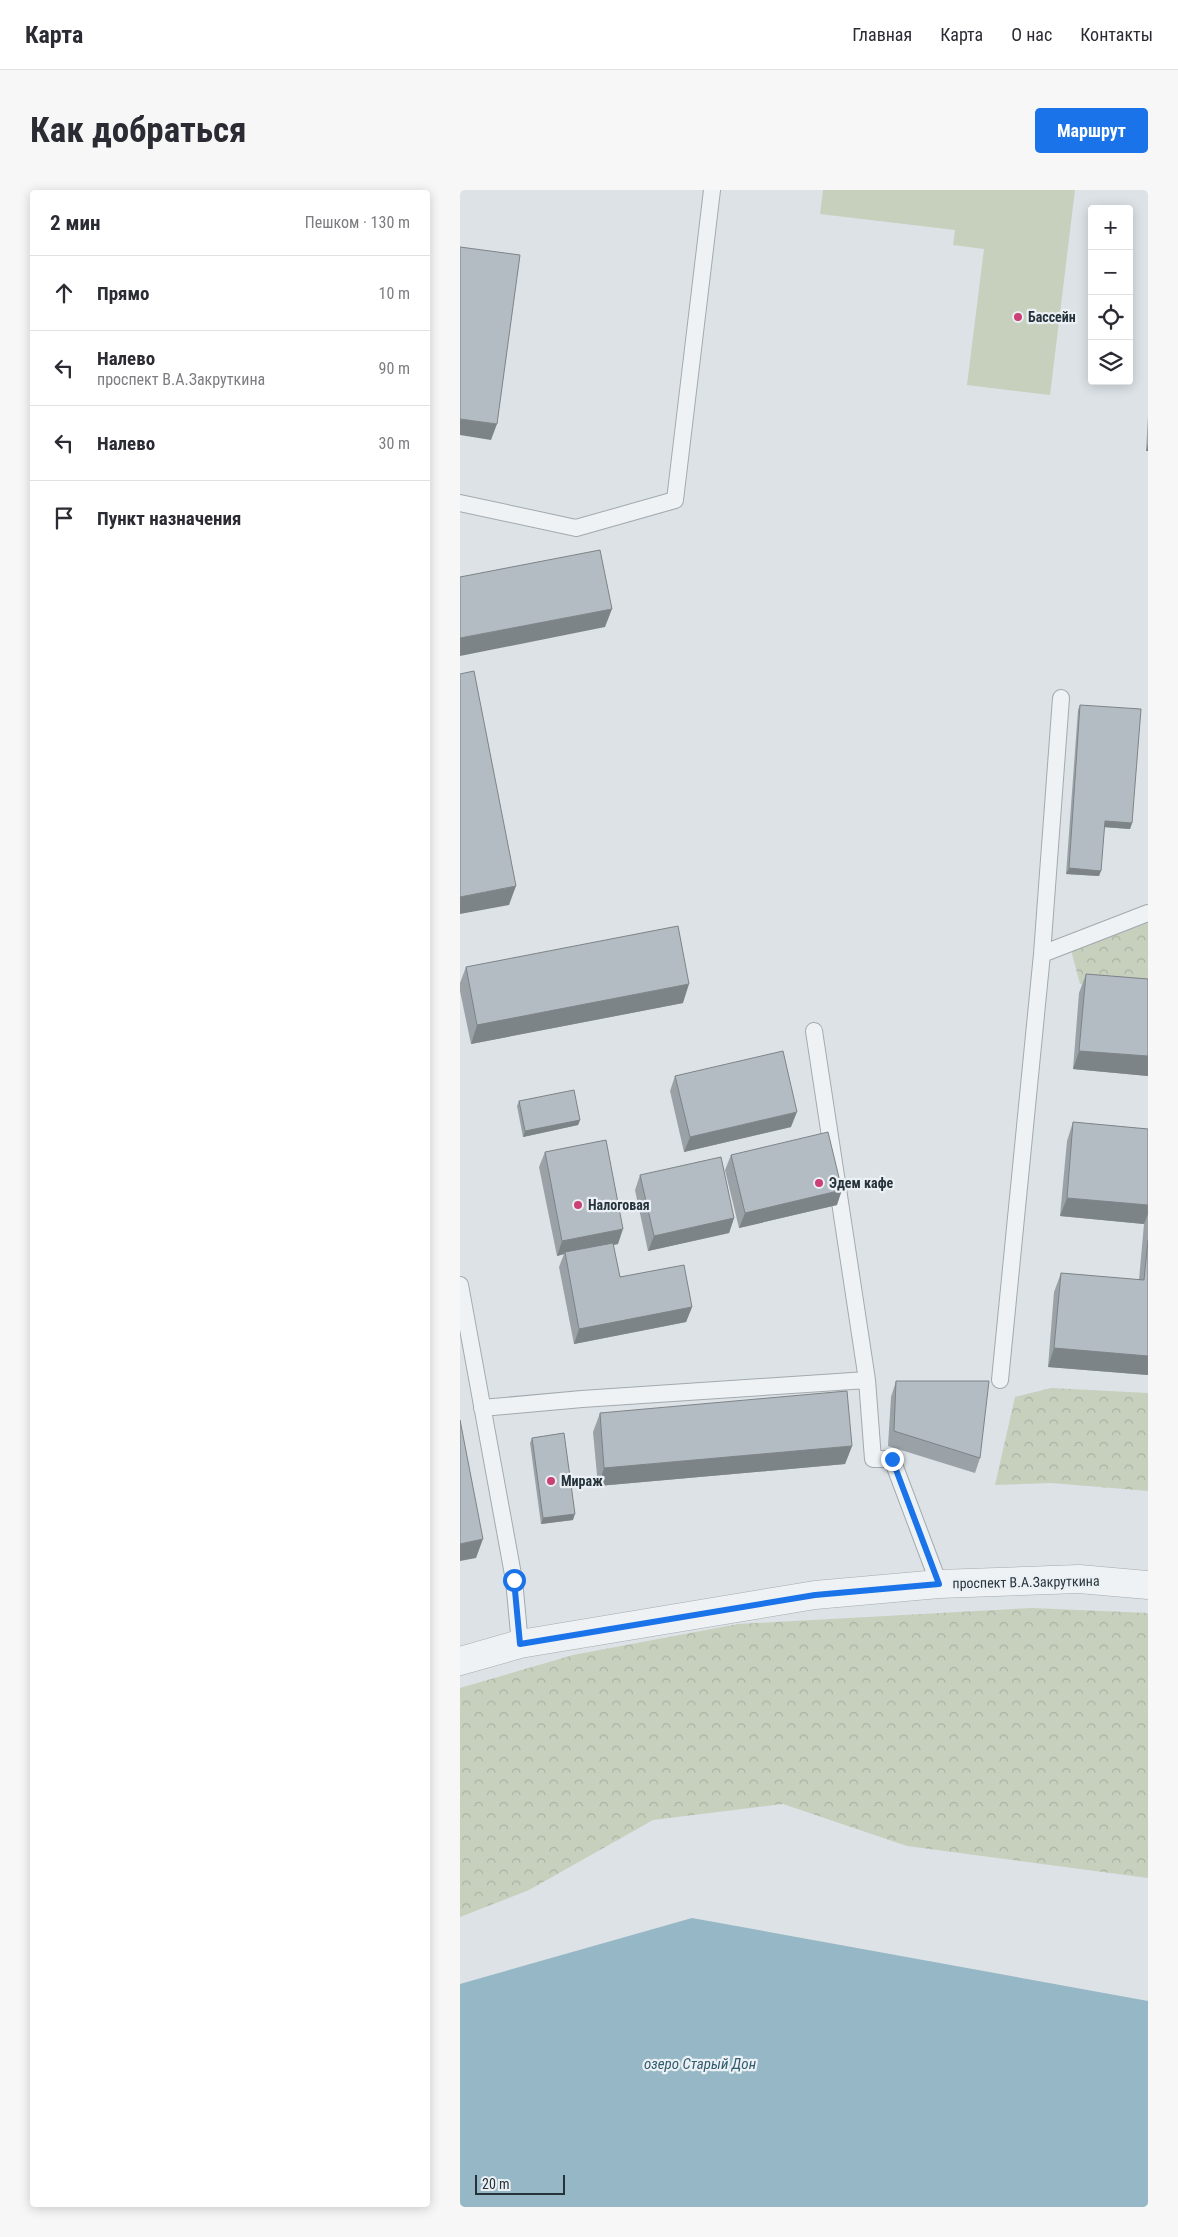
<!DOCTYPE html>
<html lang="ru">
<head>
<meta charset="utf-8">
<style>
  :root { --surface:#fff; --page:#f7f7f7; --text:#2b2b33; --muted:#7c7c81; --line:#e1e1e2; --accent:#1a73e8 }
  body { margin:0; font-family:"Roboto Condensed",sans-serif; background:var(--page); color:var(--text) }
  .controls { position:absolute; right:15px; top:15px; display:grid; overflow:hidden; border-radius:5px; box-shadow:0 2px 12px #0003 }
  .controls button { width:45px; height:45px; display:grid; place-items:center; padding:0; border:0; border-bottom:1px solid var(--line); background:var(--surface); color:var(--text); font:25px sans-serif }
  .scale { position:absolute; left:15px; bottom:12px; width:90px; box-sizing:border-box; padding-left:5px; border:2px solid #26333b; border-top:0; font-size:14px; line-height:18px; white-space:nowrap; color:#26333b; -webkit-text-stroke:4px #ebf0f4; paint-order:stroke }
  .stop { position:absolute; width:15px; height:15px; margin:-11px; border:4px solid #1a73e8; border-radius:50%; background:#fff }
  .stop.end { background:#1a73e8; border-color:#fff; box-shadow:0 1px 5px #0008 }
  .list { margin:0; padding:0; list-style:none }
  h2 { display:flex; justify-content:space-between; align-items:center; height:65px; margin:0; padding:0 20px; font-size:21px }
  h2 small { font-size:16px; font-weight:400; color:var(--muted) }
  .list li { display:grid; grid-template-columns:32px 1fr auto; gap:15px; align-items:center; box-sizing:border-box; height:75px; padding:0 20px; border-top:1px solid var(--line) }
  .list b { display:block; font-size:19px; white-space:nowrap }
  .list p { margin:0; font-size:16px; white-space:nowrap; color:var(--muted) }
  .list em { font-size:16px; font-style:normal; color:var(--muted) }
  .icon { flex:none; width:28px; height:28px; fill:none; stroke:currentColor; stroke-width:2; stroke-linecap:round; stroke-linejoin:round }
  .map { position:relative; flex:none; width:688px; height:2017px; overflow:hidden; border-radius:5px }
  header { display:flex; align-items:center; gap:30px; box-sizing:border-box; height:70px; padding:0 25px; background:var(--surface); border-bottom:1px solid var(--line) }
  header strong { font-size:24px }
  nav { display:flex; gap:28px; margin-inline-start:auto; font-size:18px }
  .intro { display:flex; align-items:center; justify-content:space-between; box-sizing:border-box; height:120px; padding:0 30px }
  h1 { margin:0; font-size:35px }
  .button { padding:12px 22px; border-radius:5px; background:var(--accent); color:#fff; font-size:18px; font-weight:700 }
  main { display:flex; gap:30px; padding:0 30px }
  aside { flex:1; background:var(--surface); border-radius:5px; box-shadow:0 2px 12px #0003 }
  .map>svg:first-child { display:block }
  .forest { fill:url(#forest-crowns) }
  .garden { fill:#c6d0bd }
  .water { fill:#96b8c6 }
  .lines { fill:none; stroke-linecap:round; stroke-linejoin:round }
  .service-casing { stroke:#a2aaaf; stroke-width:18 }
  .minor-casing { stroke:#a2aaaf; stroke-width:29 }
  .service { stroke:#eef2f4; stroke-width:16 }
  .minor { stroke:#eef2f4; stroke-width:28 }
  .wall { fill:#9aa2a7 }
  .shaded-wall { fill:#7d8488 }
  .building { fill:#b3bcc2; stroke:#7d8488 }
  .route { stroke:#1a73e8; stroke-width:6 }
  .poi-dot { fill:#cb4075; stroke:#ebf0f4; stroke-width:2 }
  .labels { text-anchor:middle; stroke-width:4.5; stroke-linejoin:round; paint-order:stroke }
  .poi-label { font-size:14px; font-weight:bold; fill:#26333b; stroke:#ebf0f4; text-anchor:start }
  .street-label { font-size:14px; fill:#26333b; stroke:#ebf0f4 }
  .water-label { font-size:15px; font-style:italic; fill:#315b6e; stroke:#ebf0f4 }
</style>
</head>
<body>
<header>
<strong>Карта</strong>
<nav><a>Главная</a><a>Карта</a><a>О нас</a><a>Контакты</a></nav>
</header>
<div class="intro"><h1>Как добраться</h1><a class="button">Маршрут</a></div>
<main>
<aside>
<h2>2 мин<small>Пешком · 130 m</small></h2>
<ul class="list">
<li><svg class="icon" aria-label="ahead" viewBox="0 0 24 24"><path d="M12 20V5M6 11l6-6 6 6"/></svg><div><b>Прямо</b></div><em>10 m</em></li>
<li><svg class="icon" aria-label="left" viewBox="0 0 24 24"><path d="M17 20v-9H6M10 6l-5 5 5 5"/></svg><div><b>Налево</b><p>проспект В.А.Закруткина</p></div><em>90 m</em></li>
<li><svg class="icon" aria-label="left" viewBox="0 0 24 24"><path d="M17 20v-9H6M10 6l-5 5 5 5"/></svg><div><b>Налево</b></div><em>30 m</em></li>
<li><svg class="icon" aria-label="arrive" viewBox="0 0 24 24"><path d="M6 21V4h12l-3 4 3 4H6"/></svg><div><b>Пункт назначения</b></div></li>
</ul>
</aside>
<div class="map">
<svg width="688" height="2017" viewBox="0 0 688 2017">
  <defs>
    <pattern id="forest-crowns" width="20" height="18" patternUnits="userSpaceOnUse" patternTransform="scale(1.25)"><rect width="20" height="18" fill="#c6d0bd"/><path d="M2 6a3 3 0 1 1 6 0M12 15a3 3 0 1 1 6 0" fill="none" stroke="#aab3a3"/></pattern>
  </defs>
  <rect width="100%" height="100%" fill="#dce2e6"/>
  <path class="forest" d="M 688,733 L 688,799 L 620,794 L 611,760 Z
    M 591,1198 L 688,1203 L 688,1301 L 591,1293 L 535,1295 L 555,1207 Z
    M 572,1418 L 688,1423 L 688,1688 L 447,1656 L 323,1614 L 193,1630 L 69,1700 L 0,1727 L 0,1498 L 113,1465 L 278,1434 Z"/>
  <path class="garden" d="M 363,0 L 615,0 L 590,205 L 507,195 L 524,59 L 493,55 L 495,40 L 360,24 Z"/>
  <path class="water" d="M 232,1728 L 688,1811 L 688,2017 L 0,2017 L 0,1794 Z"/>
  <g class="lines">
    <defs>
      <path id="service" d="M 0,313 L 116,338 L 215,310 L 252,0
        M 582,764 L 601,508
        M 354,841 L 407,1190
        M 0,1095 L 54,1390 L 60,1454
        M 540,1190 L 582,764 L 688,723
        M 22,1218 L 122,1209 L 407,1190 L 413,1269 L 432,1269 L 479,1394"/>
      <path id="minor" d="M 0,1471 L 60,1454 L 355,1405 L 479,1394 L 619,1389 L 688,1395"/>
    </defs>
    <use href="#service" class="service-casing"/>
    <use href="#minor" class="minor-casing"/>
    <use href="#service" class="service"/>
    <use href="#minor" class="minor"/>
  </g>
  <path class="wall" d="M 688,226 L 688,261 L 686,261 Z
    M 620,515 L 672,633 L 670,639 L 644,637 L 639,686 L 606,684 L 618,520 Z
    M 6,777 L 223,813 L 11,854 L 0,801 L 0,793 Z
    M 626,784 L 688,789 L 688,886 L 613,879 L 619,803 Z
    M 215,886 L 331,937 L 224,962 L 210,901 Z
    M 59,911 L 120,930 L 118,935 L 63,947 L 57,916 Z
    M 613,932 L 688,939 L 688,1185 L 588,1177 L 594,1102 L 601,1083 L 679,1090 L 684,1034 L 600,1026 L 607,951 Z
    M 85,962 L 158,1054 L 153,1055 L 160,1087 L 232,1117 L 226,1132 L 114,1154 L 99,1077 L 104,1064 L 97,1066 L 79,977 Z
    M 271,965 L 377,1015 L 279,1038 L 265,980 Z
    M 180,985 L 274,1028 L 269,1043 L 188,1061 L 175,1000 Z
    M 436,1191 L 520,1268 L 515,1283 L 428,1256 L 431,1207 Z
    M 140,1223 L 392,1256 L 385,1274 L 138,1296 L 133,1242 Z
    M 72,1248 L 113,1330 L 81,1334 L 70,1253 Z"/>
  <path class="shaded-wall" d="M 0,229 L 37,234 L 31,250 L 0,245 Z
    M 688,254 L 688,261 L 686,261 Z
    M 152,419 L 145,437 L 0,466 L 0,448 Z
    M 645,631 L 672,633 L 670,639 L 643,637 Z
    M 609,678 L 641,681 L 639,686 L 606,684 Z
    M 56,696 L 49,715 L 0,724 L 0,707 Z
    M 229,794 L 223,813 L 11,854 L 17,835 Z
    M 619,861 L 688,866 L 688,886 L 613,879 Z
    M 337,922 L 331,937 L 224,962 L 230,947 Z
    M 120,930 L 118,935 L 63,947 L 65,941 Z
    M 382,1000 L 377,1015 L 279,1038 L 285,1023 Z
    M 607,1008 L 688,1015 L 688,1024 L 684,1034 L 600,1026 Z
    M 274,1028 L 269,1043 L 188,1061 L 194,1046 Z
    M 163,1039 L 158,1054 L 105,1064 L 105,1062 L 104,1064 L 97,1066 L 102,1051 Z
    M 232,1117 L 226,1132 L 114,1154 L 119,1139 Z
    M 594,1158 L 688,1166 L 688,1185 L 588,1177 Z
    M 392,1256 L 385,1274 L 138,1296 L 144,1278 Z
    M 115,1324 L 113,1330 L 81,1334 L 83,1328 Z
    M 23,1349 L 16,1368 L 0,1371 L 0,1354 Z"/>
  <path class="building" d="M 0,57 L 60,65 L 37,234 L 0,229 Z
    M 140,360 L 152,419 L 0,448 L 0,387 Z
    M 14,481 L 56,696 L 0,707 L 0,484 Z
    M 620,515 L 681,519 L 672,633 L 645,631 L 641,681 L 609,678 Z
    M 218,736 L 229,794 L 17,835 L 6,777 Z
    M 626,784 L 688,789 L 688,866 L 619,861 Z
    M 323,861 L 337,922 L 230,947 L 215,886 Z
    M 114,900 L 120,930 L 65,941 L 59,911 Z
    M 613,932 L 688,939 L 688,1015 L 607,1008 Z
    M 368,942 L 382,1000 L 285,1023 L 271,965 Z
    M 146,950 L 163,1039 L 102,1051 L 85,962 Z
    M 261,967 L 274,1028 L 194,1046 L 180,985 Z
    M 688,1050 L 688,1166 L 594,1158 L 601,1083 L 684,1090 Z
    M 153,1053 L 160,1087 L 224,1075 L 232,1117 L 119,1139 L 105,1062 Z
    M 436,1191 L 529,1191 L 520,1268 L 434,1241 Z
    M 387,1201 L 392,1256 L 144,1278 L 140,1223 Z
    M 0,1230 L 23,1349 L 0,1354 Z
    M 104,1243 L 115,1324 L 83,1328 L 72,1248 Z"/>
  <g class="lines">
    <path class="route" d="M 54,1390 L 60,1454 L 355,1405 L 479,1394 L 432,1269"/>
  </g>
  <g class="poi-dot">
    <circle cx="558" cy="127" r="5"/>
    <circle cx="359" cy="993" r="5"/>
    <circle cx="118" cy="1015" r="5"/>
    <circle cx="91" cy="1291" r="5"/>
  </g>
  <g class="labels">
    <g class="poi-label">
      <text x="568" y="132">Бассейн</text>
      <text x="369" y="998">Эдем кафе</text>
      <text x="128" y="1020">Налоговая</text>
      <text x="101" y="1296">Мираж</text>
    </g>
    <g class="street-label">
      <text transform="translate(566 1392) rotate(-1)" y="5">проспект В.А.Закруткина</text>
    </g>
    <g class="water-label">
      <text x="240" y="1879">озеро Старый Дон</text>
    </g>
  </g>
</svg>
<div class="controls">
<button>+</button>
<button>−</button>
<button><svg class="icon" aria-label="locate" viewBox="0 0 24 24"><circle cx="12" cy="12" r="6"/><path d="M12 2v4M12 18v4M2 12h4M18 12h4"/></svg></button>
<button><svg class="icon" aria-label="layers" viewBox="0 0 24 24"><path d="M12 4l9 5-9 5-9-5zM3 14l9 5 9-5"/></svg></button>
</div>
<div class="scale">20 m</div>
<div class="stop" style="left:54px;top:1390px"></div>
<div class="stop end" style="left:432px;top:1269px"></div>
</div>
</main>
</body>
</html>
